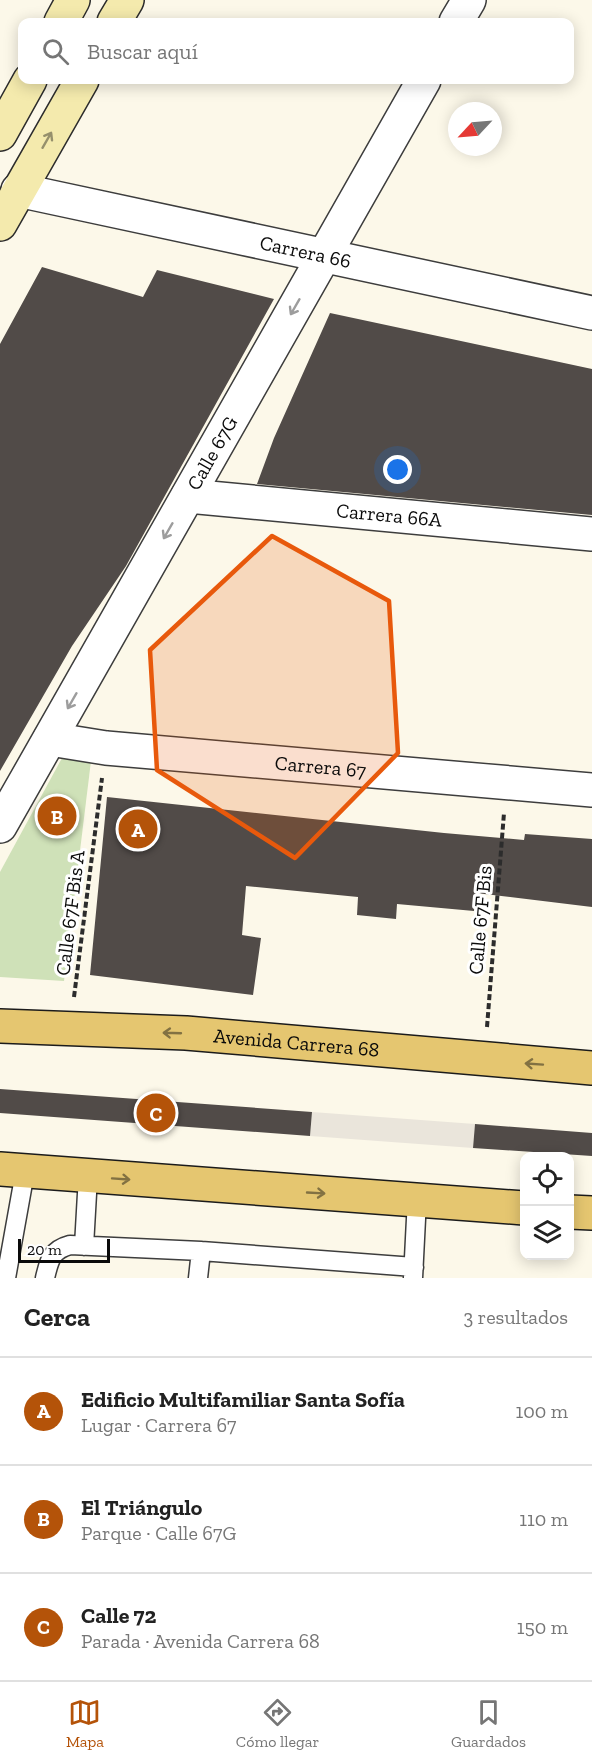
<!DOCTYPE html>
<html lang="es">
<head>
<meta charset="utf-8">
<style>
  :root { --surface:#fff; --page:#f6f6f6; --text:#222; --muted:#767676; --line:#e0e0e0; --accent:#b45309 }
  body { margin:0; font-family:"Zilla Slab",serif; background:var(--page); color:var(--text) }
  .controls { position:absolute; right:18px; bottom:18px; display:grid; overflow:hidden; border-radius:12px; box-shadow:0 3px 15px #0003 }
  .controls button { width:54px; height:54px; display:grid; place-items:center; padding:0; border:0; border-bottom:2px solid var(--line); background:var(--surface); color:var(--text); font:30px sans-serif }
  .compass { position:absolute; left:448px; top:102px; width:54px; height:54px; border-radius:50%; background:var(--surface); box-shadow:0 3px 15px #0003; rotate:244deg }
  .scale { position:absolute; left:18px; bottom:15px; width:92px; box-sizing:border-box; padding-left:6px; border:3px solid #0a0a0a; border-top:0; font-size:16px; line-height:21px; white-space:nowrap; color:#0a0a0a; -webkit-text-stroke:4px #fff; paint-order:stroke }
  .you { position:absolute; left:398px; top:470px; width:21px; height:21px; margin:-15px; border:4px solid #fff; border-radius:50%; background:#1a73e8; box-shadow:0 0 0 9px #1a73e833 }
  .badge { display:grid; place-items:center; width:39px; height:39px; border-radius:50%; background:var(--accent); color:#fff; font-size:20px; font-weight:700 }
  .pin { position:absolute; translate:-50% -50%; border:3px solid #fff; box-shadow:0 2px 6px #0006 }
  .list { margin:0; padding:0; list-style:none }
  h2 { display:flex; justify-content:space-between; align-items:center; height:78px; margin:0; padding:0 24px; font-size:26px }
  h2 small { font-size:20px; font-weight:400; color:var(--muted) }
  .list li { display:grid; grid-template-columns:39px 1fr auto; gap:18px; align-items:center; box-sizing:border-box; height:108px; padding:0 24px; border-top:2px solid var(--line) }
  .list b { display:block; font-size:22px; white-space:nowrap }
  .list p { margin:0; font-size:20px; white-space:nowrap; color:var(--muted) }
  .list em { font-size:20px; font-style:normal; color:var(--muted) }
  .icon { flex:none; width:33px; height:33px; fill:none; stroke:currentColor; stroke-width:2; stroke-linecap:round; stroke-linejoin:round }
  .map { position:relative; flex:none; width:592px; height:1278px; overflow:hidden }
  .search { position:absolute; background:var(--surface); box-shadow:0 3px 15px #0003; left:18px; right:18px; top:18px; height:66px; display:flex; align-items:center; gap:15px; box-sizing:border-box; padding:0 21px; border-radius:12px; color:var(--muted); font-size:22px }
  .sheet { height:402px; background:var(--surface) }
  nav { display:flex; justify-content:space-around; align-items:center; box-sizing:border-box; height:84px; border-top:2px solid var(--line); background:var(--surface); font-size:16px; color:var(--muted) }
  nav a { display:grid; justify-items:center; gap:3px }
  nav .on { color:var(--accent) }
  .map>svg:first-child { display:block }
  .green { fill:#cfe1b8 }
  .plaza { fill:#eae5db }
  .building { fill:#514b48 }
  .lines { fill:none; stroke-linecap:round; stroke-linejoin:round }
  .lane-casing { stroke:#3d3d3d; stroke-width:21 }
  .street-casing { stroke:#3d3d3d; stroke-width:36 }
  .secondary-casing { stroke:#2c2c2c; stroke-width:36 }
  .primary-casing { stroke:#1b1b1b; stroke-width:36 }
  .path { stroke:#2c2c2c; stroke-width:4; stroke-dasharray:6 3; stroke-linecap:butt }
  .lane { stroke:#fff; stroke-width:18 }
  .street { stroke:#fff; stroke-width:33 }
  .secondary { stroke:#f4eaad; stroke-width:33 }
  .primary { stroke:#e5c670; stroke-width:33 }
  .oneway { stroke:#96906c }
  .oneway2 { stroke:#9d9d9d }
  .oneway3 { stroke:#827142 }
  .marked { fill:#e8590c; fill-opacity:0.2; stroke:#e8590c; stroke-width:4.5; stroke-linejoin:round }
  .labels { text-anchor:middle; stroke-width:6; stroke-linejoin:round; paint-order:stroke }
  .street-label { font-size:20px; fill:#0a0a0a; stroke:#fff }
</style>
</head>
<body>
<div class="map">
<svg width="592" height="1278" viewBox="0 0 592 1278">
  <rect width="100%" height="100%" fill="#fcf8e9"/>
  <path class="green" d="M 62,758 L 91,761 L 64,981 L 0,977 L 0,872 Z"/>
  <path class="plaza" d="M 312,1112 L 475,1124 L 473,1148 L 310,1136 Z"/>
  <path class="building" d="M 42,267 L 143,297 L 157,270 L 274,299 L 126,566 L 72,646 L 0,771 L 0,344 Z
    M 330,313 L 592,369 L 592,515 L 257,484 L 274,438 Z
    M 107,797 L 444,833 L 524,840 L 525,834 L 592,839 L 592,907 L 476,893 L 474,911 L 397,904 L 396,919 L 357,915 L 358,897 L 246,886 L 242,935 L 261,938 L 253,995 L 90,975 Z
    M 0,1089 L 312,1112 L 310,1136 L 0,1113 Z
    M 475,1124 L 592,1133 L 592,1156 L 473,1148 Z"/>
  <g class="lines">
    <defs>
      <path id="lane" d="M 84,1246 L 88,1176
        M 6,1278 L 25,1172
        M 45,1278 C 49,1261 51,1250 70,1245 L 201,1251 L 414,1267
        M 198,1278 L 201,1251
        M 413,1278 L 417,1199"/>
      <g id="street">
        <path d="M 456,22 L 469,0"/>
        <path id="s1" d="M 18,190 L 592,313"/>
        <path id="s2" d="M 188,496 L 592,534"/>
        <path id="s3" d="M 50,739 L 106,748 L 592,790"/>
        <path id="s4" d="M 0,826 L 424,80"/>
      </g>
      <path id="secondary" d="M 61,22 L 73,0
        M 114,22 L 127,0
        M 0,134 L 30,80
        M 0,224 L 82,80"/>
      <g id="primary">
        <path id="s5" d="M 0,1026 L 186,1033 L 592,1068"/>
        <path d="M 0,1169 L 524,1208"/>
        <path d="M 570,1212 L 592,1213"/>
      </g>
    </defs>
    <use href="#lane" class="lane-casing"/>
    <use href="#street" class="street-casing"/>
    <use href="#secondary" class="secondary-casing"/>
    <use href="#primary" class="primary-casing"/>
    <path class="path" d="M 74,997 L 102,778
      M 487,1027 L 504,813"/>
    <use href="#lane" class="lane"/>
    <use href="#street" class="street"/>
    <use href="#secondary" class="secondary"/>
    <use href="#primary" class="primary"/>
  </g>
  <defs><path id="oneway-shaft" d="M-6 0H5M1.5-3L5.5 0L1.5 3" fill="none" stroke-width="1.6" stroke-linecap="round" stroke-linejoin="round" transform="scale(1.5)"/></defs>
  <use class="oneway" href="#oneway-shaft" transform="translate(47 140) rotate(-60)"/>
  <g class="oneway2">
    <use href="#oneway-shaft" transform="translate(295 307) rotate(120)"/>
    <use href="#oneway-shaft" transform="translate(168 531) rotate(120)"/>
    <use href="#oneway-shaft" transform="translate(72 701) rotate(120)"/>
  </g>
  <g class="oneway3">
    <use href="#oneway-shaft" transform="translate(172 1033) rotate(-178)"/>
    <use href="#oneway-shaft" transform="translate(534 1064) rotate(-176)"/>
    <use href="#oneway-shaft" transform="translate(121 1179) rotate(4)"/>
    <use href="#oneway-shaft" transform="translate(316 1193) rotate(3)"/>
  </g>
  <path class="marked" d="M 272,536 L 389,601 L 398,753 L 295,858 L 157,770 L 150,650 Z"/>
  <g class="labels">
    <g class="street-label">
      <text dy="7" stroke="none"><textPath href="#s1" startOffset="294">Carrera 66</textPath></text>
      <text dy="7" stroke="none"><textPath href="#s4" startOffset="429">Calle 67G</textPath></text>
      <text dy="7" stroke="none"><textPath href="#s2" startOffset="202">Carrera 66A</textPath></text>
      <text dy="7" stroke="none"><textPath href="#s3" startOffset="272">Carrera 67</textPath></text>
      <text transform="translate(70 913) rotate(-83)" y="7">Calle 67F Bis A</text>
      <text transform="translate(480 920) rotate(-85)" y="7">Calle 67F Bis</text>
      <text dy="7" stroke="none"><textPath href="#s5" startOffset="297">Avenida Carrera 68</textPath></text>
    </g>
  </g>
</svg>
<div class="controls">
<button><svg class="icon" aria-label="locate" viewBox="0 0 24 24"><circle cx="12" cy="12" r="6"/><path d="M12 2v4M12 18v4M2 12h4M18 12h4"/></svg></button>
<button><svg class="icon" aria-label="layers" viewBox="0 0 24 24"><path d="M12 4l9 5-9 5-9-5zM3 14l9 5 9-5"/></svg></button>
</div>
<svg class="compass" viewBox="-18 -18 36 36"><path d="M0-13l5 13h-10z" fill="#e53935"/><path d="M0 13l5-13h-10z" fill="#767676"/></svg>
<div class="scale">20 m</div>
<div class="you"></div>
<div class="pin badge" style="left:138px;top:829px">A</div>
<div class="pin badge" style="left:57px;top:816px">B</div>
<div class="pin badge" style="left:156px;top:1113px">C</div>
<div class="search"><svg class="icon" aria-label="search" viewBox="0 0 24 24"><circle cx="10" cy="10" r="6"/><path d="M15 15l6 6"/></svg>Buscar aquí</div>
</div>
<section class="sheet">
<h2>Cerca<small>3 resultados</small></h2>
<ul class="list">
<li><span class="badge">A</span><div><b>Edificio Multifamiliar Santa Sofía</b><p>Lugar · Carrera 67</p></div><em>100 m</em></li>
<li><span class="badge">B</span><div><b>El Triángulo</b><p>Parque · Calle 67G</p></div><em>110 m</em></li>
<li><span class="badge">C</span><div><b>Calle 72</b><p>Parada · Avenida Carrera 68</p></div><em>150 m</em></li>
</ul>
</section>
<nav>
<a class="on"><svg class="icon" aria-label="map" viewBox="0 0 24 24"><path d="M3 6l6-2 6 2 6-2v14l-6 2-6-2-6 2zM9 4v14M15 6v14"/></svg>Mapa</a>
<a><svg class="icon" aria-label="directions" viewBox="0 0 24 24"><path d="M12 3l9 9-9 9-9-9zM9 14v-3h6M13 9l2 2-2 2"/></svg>Cómo llegar</a>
<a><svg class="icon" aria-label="saved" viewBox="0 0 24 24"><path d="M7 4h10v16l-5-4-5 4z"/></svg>Guardados</a>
</nav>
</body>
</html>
